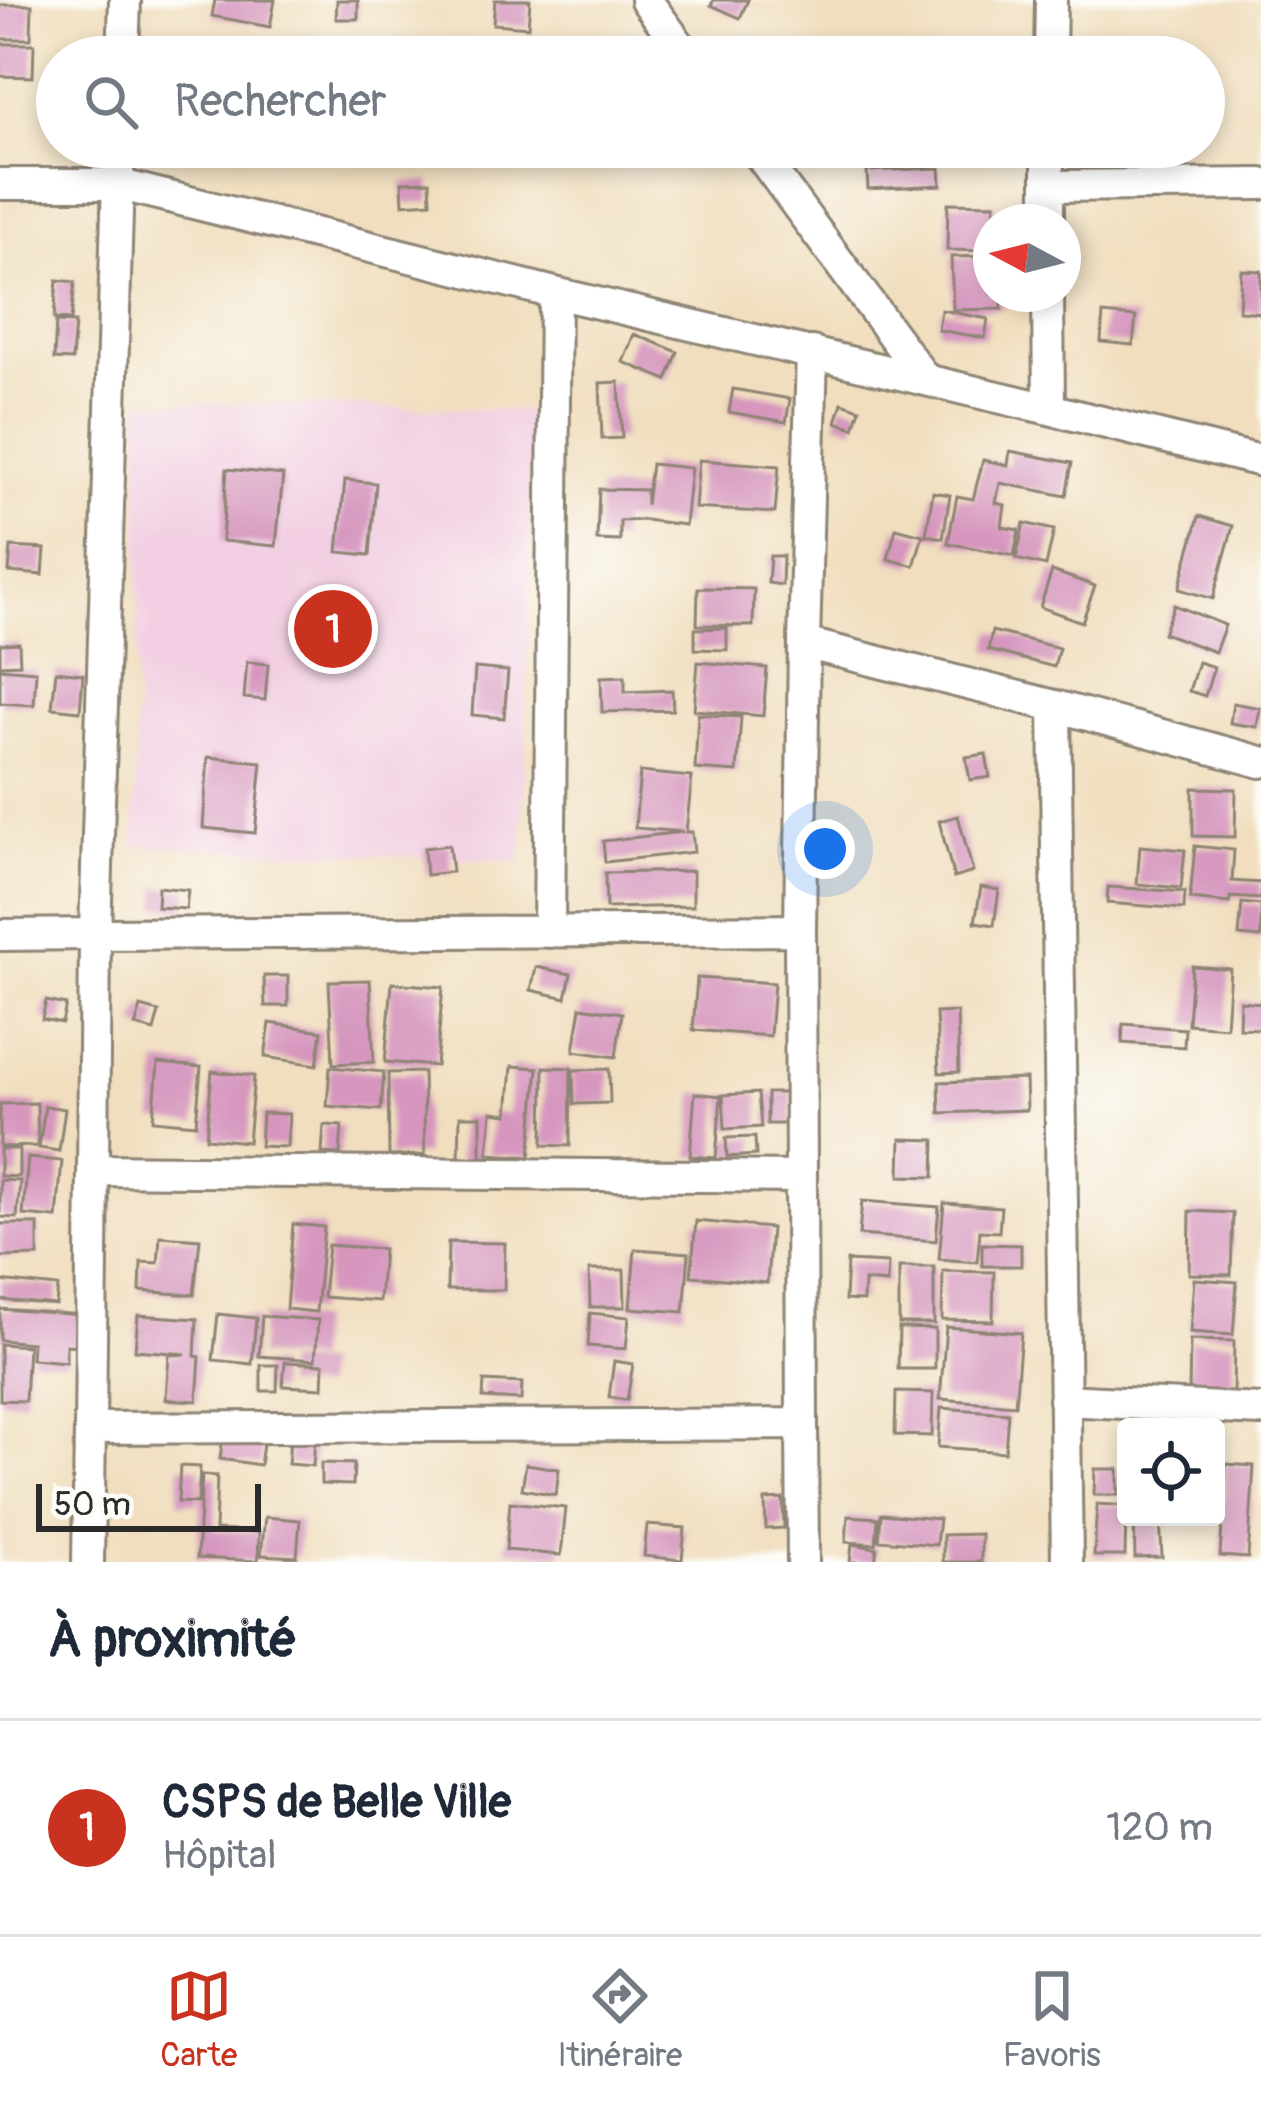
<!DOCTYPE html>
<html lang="fr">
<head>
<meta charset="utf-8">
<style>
  :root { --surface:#fff; --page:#f6f6f7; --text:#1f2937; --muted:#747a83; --line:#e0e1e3; --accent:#c8321e }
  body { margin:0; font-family:Pangolin,sans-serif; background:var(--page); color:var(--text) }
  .controls { position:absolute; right:36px; bottom:36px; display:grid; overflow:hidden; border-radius:12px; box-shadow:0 6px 18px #0003 }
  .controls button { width:108px; height:108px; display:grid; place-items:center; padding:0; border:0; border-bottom:3px solid var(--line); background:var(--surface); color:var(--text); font:60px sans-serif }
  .compass { position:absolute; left:973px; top:204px; width:108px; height:108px; border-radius:50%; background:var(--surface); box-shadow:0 6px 18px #0003; rotate:277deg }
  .scale { position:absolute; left:36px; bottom:30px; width:225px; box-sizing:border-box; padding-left:12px; border:6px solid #2b2b2b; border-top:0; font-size:33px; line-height:42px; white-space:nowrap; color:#2b2b2b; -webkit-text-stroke:9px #fdfcf7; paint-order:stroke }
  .you { position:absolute; left:825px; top:849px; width:42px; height:42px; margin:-30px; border:9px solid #fff; border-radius:50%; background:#1a73e8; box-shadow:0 0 0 18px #1a73e833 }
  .badge { display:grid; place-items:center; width:78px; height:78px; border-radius:50%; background:var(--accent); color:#fff; font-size:39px; font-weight:700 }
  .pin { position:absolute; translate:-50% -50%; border:6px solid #fff; box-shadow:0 3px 12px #0006 }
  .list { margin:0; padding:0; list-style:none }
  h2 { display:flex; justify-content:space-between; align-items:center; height:156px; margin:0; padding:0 48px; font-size:51px }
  h2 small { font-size:39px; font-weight:400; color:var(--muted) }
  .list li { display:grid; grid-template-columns:78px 1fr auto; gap:36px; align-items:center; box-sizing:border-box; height:216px; padding:0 48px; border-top:3px solid var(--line) }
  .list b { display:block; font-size:45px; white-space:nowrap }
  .list p { margin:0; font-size:39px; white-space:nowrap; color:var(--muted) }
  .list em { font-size:39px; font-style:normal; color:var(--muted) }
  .icon { flex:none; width:66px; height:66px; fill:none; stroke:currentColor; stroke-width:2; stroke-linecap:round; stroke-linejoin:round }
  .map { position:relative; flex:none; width:1261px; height:1562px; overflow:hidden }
  .search { position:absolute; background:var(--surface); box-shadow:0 6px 18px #0003; left:36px; right:36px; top:36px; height:132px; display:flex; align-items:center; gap:30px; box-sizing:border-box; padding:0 42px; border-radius:66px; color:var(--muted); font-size:45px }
  .sheet { height:372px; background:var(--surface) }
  nav { display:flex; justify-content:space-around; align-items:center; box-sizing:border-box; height:168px; border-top:3px solid var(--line); background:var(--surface); font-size:33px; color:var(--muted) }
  nav a { display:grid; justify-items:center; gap:6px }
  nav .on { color:var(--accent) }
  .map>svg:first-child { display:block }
  .built { fill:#f2cfe2 }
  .building { fill:#d696be }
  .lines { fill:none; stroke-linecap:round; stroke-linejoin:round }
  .street-casing { stroke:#8e8474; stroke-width:36 }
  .street { stroke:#fff; stroke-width:30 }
</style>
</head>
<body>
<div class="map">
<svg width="1261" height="1562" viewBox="0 0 1261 1562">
  <rect width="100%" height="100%" fill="#fdfcf7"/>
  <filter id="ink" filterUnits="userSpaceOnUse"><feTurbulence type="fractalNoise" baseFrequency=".00833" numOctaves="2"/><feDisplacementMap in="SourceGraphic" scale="24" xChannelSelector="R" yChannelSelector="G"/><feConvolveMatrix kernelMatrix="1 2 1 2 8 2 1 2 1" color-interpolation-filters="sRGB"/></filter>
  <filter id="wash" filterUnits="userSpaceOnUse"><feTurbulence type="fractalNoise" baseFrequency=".004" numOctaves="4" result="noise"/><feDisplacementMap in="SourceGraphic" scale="48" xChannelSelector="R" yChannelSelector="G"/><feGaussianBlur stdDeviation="2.7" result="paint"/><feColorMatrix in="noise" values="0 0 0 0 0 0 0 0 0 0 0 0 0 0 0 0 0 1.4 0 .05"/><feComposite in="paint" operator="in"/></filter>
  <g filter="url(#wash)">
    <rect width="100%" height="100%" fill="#f0debe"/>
    <path class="built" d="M 140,401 L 534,411 L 522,861 L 134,846 Z"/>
    <g id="blocks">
      <path class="building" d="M 215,0 L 275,0 L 270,27 L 212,16 Z
        M 337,0 L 358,0 L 358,19 L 336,19 Z
        M 495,0 L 530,0 L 528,27 L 493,24 Z
        M 714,0 L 748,0 L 740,18 L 711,5 Z
        M 0,5 L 32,5 L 31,39 L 0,39 Z
        M 0,44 L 34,44 L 33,77 L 0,76 Z
        M 870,147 L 938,147 L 937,161 L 869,154 Z
        M 940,168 L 941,185 L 868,189 L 867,171 Z
        M 430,181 L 431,202 L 403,204 L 402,182 Z
        M 948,203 L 995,204 L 994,222 L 991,222 L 991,251 L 947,250 Z
        M 991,256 L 991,294 L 1001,294 L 1002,309 L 953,310 L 951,257 Z
        M 1241,270 L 1261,271 L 1261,313 L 1239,311 Z
        M 57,280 L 75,282 L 71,320 L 54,319 Z
        M 941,310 L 988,319 L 985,338 L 938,330 Z
        M 1103,314 L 1136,317 L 1133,345 L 1101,342 Z
        M 56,322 L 75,323 L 72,360 L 54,359 Z
        M 634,334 L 678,352 L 667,380 L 623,362 Z
        M 619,382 L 622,438 L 602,439 L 600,383 Z
        M 733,389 L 790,399 L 786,422 L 729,412 Z
        M 842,403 L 860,409 L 854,428 L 836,422 Z
        M 1010,451 L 1072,463 L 1066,496 L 1000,483 L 996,503 L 1005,505 L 1002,527 L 1019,530 L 1014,556 L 948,543 L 957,496 L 973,499 L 983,460 L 1008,465 Z
        M 699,460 L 779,466 L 775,513 L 695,508 Z
        M 651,464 L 691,468 L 685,525 L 645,520 L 620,521 L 620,541 L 597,540 L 599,489 L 646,490 L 646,505 Z
        M 227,469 L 283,475 L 276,546 L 222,541 Z
        M 345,480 L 376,483 L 370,555 L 338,552 Z
        M 933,492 L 950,495 L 943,538 L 926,535 Z
        M 1199,516 L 1233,526 L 1213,599 L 1179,589 Z
        M 1024,523 L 1054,530 L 1046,566 L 1016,559 Z
        M 896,528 L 923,535 L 914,566 L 888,559 Z
        M 11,547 L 45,549 L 43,575 L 9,572 Z
        M 770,556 L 783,556 L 782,585 L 768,583 Z
        M 1052,571 L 1095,586 L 1082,622 L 1040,607 Z
        M 698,588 L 754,589 L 753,626 L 697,625 Z
        M 1174,605 L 1225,625 L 1215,652 L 1163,633 Z
        M 727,628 L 727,650 L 695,649 L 695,629 Z
        M 992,631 L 1059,648 L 1054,667 L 988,650 Z
        M 19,643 L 20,664 L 0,665 L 0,644 Z
        M 247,662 L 268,664 L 265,700 L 244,698 Z
        M 698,662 L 767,668 L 763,716 L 694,710 Z
        M 1198,662 L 1214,667 L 1205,696 L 1189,691 Z
        M 0,668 L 36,671 L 34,705 L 0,703 Z
        M 475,668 L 508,671 L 504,718 L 472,715 Z
        M 56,671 L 83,674 L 80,711 L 52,708 Z
        M 625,676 L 625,692 L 672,690 L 673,710 L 602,712 L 601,677 Z
        M 1233,703 L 1260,708 L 1257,727 L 1230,723 Z
        M 698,714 L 741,717 L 737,772 L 695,769 Z
        M 986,754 L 990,777 L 970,780 L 966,757 Z
        M 208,757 L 262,762 L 255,833 L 203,828 Z
        M 640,772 L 692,777 L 686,832 L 692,832 L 694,852 L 605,862 L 603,841 L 683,832 L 635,828 Z
        M 1193,788 L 1236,789 L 1235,837 L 1193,836 Z
        M 958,816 L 973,872 L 954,878 L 939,821 Z
        M 449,845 L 452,872 L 426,875 L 424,848 Z
        M 1140,846 L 1185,850 L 1181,888 L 1137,884 Z
        M 1195,846 L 1234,850 L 1232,881 L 1261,883 L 1261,899 L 1230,897 L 1230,903 L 1190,899 Z
        M 693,871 L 693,906 L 606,908 L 605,873 Z
        M 158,887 L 188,890 L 186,909 L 157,907 Z
        M 981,887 L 999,890 L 994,925 L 975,922 Z
        M 1108,887 L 1185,892 L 1184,909 L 1107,903 Z
        M 1242,903 L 1261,905 L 1261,938 L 1239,936 Z
        M 1192,966 L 1230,969 L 1226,1027 L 1188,1024 Z
        M 536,967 L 571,974 L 566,998 L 531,990 Z
        M 264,976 L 288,976 L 288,1006 L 265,1006 Z
        M 697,978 L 774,983 L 770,1036 L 693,1030 Z
        M 370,980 L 374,1062 L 333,1064 L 329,981 Z
        M 392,983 L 443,987 L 436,1066 L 385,1062 Z
        M 46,1001 L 66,1005 L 62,1023 L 42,1019 Z
        M 1240,1001 L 1261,1003 L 1261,1029 L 1239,1028 Z
        M 141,1007 L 159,1012 L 154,1031 L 135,1026 Z
        M 581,1007 L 622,1013 L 616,1057 L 574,1051 Z
        M 957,1012 L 959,1072 L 939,1073 L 936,1013 Z
        M 270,1023 L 322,1031 L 317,1065 L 265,1057 Z
        M 1123,1024 L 1185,1029 L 1184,1047 L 1122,1043 Z
        M 158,1063 L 201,1067 L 196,1124 L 153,1120 Z
        M 512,1066 L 538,1068 L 530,1157 L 488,1154 L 492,1112 L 508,1114 Z
        M 330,1067 L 384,1072 L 381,1110 L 327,1106 Z
        M 544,1067 L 571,1068 L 570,1146 L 543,1145 Z
        M 609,1069 L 610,1103 L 574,1104 L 573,1070 Z
        M 212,1071 L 254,1076 L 248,1142 L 206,1138 Z
        M 423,1072 L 425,1155 L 389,1156 L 388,1073 Z
        M 1026,1079 L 1027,1110 L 940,1113 L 939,1082 Z
        M 695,1093 L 721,1096 L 716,1158 L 690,1156 Z
        M 758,1093 L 761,1127 L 725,1129 L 723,1095 Z
        M 767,1093 L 792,1093 L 792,1124 L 767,1124 Z
        M 37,1103 L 38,1146 L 0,1147 L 0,1104 Z
        M 45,1106 L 65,1109 L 59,1151 L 39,1148 Z
        M 262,1113 L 289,1114 L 287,1147 L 260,1146 Z
        M 460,1116 L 481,1116 L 481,1162 L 459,1161 Z
        M 324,1125 L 342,1126 L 340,1154 L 322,1153 Z
        M 755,1137 L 756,1155 L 727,1157 L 726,1138 Z
        M 901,1139 L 935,1140 L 934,1177 L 900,1176 Z
        M 0,1149 L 19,1149 L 19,1177 L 0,1176 Z
        M 28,1158 L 62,1161 L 57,1218 L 23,1215 Z
        M 0,1180 L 20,1181 L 17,1218 L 0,1217 Z
        M 862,1201 L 939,1207 L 936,1241 L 859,1235 Z
        M 944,1203 L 1001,1207 L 999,1232 L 980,1231 L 977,1262 L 939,1259 Z
        M 1190,1211 L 1233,1213 L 1231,1275 L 1189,1274 Z
        M 696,1221 L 771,1228 L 767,1283 L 691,1276 Z
        M 0,1224 L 38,1224 L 38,1256 L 0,1257 Z
        M 293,1224 L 324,1227 L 316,1312 L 286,1309 Z
        M 160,1236 L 200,1239 L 194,1295 L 140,1291 L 141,1262 L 158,1263 Z
        M 448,1242 L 505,1243 L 504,1290 L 447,1290 Z
        M 982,1244 L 1021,1245 L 1021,1266 L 982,1266 Z
        M 328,1245 L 383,1249 L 379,1301 L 323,1297 Z
        M 635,1249 L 689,1253 L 684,1312 L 630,1308 Z
        M 847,1261 L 888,1263 L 887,1283 L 864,1281 L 863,1301 L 845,1300 Z
        M 899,1267 L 934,1267 L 934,1324 L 899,1324 Z
        M 589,1270 L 624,1270 L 625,1307 L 590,1307 Z
        M 943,1271 L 994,1272 L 993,1321 L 942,1320 Z
        M 1194,1279 L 1237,1282 L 1233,1335 L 1190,1332 Z
        M 0,1281 L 58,1287 L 56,1305 L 0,1300 Z
        M 0,1309 L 82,1315 L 80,1346 L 66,1345 L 66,1362 L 31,1359 L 32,1343 L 0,1340 Z
        M 590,1313 L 629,1317 L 626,1349 L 588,1346 Z
        M 218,1314 L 256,1318 L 252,1364 L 213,1360 Z
        M 138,1315 L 197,1319 L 195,1356 L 200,1357 L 197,1401 L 166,1399 L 169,1355 L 186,1354 L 135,1350 Z
        M 262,1316 L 318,1320 L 315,1360 L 259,1356 Z
        M 946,1327 L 1021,1333 L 1015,1405 L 940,1399 Z
        M 899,1328 L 935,1329 L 935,1369 L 898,1369 Z
        M 1190,1340 L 1234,1341 L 1233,1396 L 1189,1395 Z
        M 0,1344 L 28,1346 L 25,1401 L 0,1400 Z
        M 614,1361 L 633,1364 L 627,1400 L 609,1397 Z
        M 285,1362 L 324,1364 L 323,1388 L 283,1386 Z
        M 261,1365 L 278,1365 L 277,1391 L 261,1391 Z
        M 484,1381 L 522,1383 L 521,1400 L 483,1398 Z
        M 896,1392 L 933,1393 L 932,1436 L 895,1435 Z
        M 941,1408 L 1008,1413 L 1005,1452 L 938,1447 Z
        M 223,1437 L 263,1444 L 260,1465 L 220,1459 Z
        M 290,1439 L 315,1441 L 313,1466 L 288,1464 Z
        M 321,1463 L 354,1464 L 353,1485 L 321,1484 Z
        M 526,1464 L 559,1469 L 556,1495 L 522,1489 Z
        M 1226,1464 L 1254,1466 L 1248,1558 L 1220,1556 Z
        M 180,1466 L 200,1467 L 198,1503 L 178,1502 Z
        M 1095,1469 L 1118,1469 L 1118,1495 L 1094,1495 Z
        M 202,1475 L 217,1476 L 215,1530 L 259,1532 L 258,1561 L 197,1558 Z
        M 783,1499 L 784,1528 L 766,1529 L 765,1500 Z
        M 510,1502 L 566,1508 L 561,1555 L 506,1550 Z
        M 1097,1504 L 1126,1506 L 1125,1556 L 1094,1556 Z
        M 881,1514 L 939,1519 L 936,1545 L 879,1540 Z
        M 848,1516 L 878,1518 L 876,1544 L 846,1542 Z
        M 265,1517 L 300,1520 L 297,1557 L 261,1555 Z
        M 1134,1517 L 1160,1517 L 1162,1557 L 1135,1558 Z
        M 647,1525 L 685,1528 L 682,1560 L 644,1556 Z
        M 981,1534 L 981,1562 L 943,1562 L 943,1535 Z
        M 852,1544 L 877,1548 L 875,1562 L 850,1562 Z"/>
    </g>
  </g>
  <g filter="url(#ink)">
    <use href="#blocks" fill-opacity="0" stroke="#8e8474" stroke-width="3"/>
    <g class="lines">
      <defs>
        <path id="street" d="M 646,0 L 688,57
          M 123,57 L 125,0
          M 1050,57 L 1051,0
          M 754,147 L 925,379
          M 0,184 L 117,184 L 555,293 L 549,932
          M 1048,186 L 1261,184
          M 1048,222 L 1048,147
          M 555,293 L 1049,409 L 1048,294
          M 812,352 L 804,643 L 1055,706 L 1067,1562
          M 1049,409 L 1261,461
          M 1055,706 L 1261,762
          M 0,935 L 95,934 L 119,147
          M 93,1170 L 95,934 L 800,930
          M 801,1177 L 93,1170 L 90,1428 L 802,1424 L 800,930 L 804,643
          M 1064,1400 L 1261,1410
          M 802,1424 L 803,1562
          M 88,1562 L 90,1428"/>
      </defs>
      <use href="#street" class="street-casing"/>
      <use href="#street" class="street"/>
    </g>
  </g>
</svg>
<div class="controls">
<button><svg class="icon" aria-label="locate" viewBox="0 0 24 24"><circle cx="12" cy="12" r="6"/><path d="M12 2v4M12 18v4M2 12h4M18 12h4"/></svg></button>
</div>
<svg class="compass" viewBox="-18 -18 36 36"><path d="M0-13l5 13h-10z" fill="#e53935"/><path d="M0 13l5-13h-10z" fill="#747a83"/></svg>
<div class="scale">50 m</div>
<div class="you"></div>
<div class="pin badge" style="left:333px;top:629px">1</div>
<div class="search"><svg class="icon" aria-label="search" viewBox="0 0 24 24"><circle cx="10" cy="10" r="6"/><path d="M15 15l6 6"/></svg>Rechercher</div>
</div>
<section class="sheet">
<h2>À proximité<small></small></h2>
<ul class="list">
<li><span class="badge">1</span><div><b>CSPS de Belle Ville</b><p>Hôpital</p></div><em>120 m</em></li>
</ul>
</section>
<nav>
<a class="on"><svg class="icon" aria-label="map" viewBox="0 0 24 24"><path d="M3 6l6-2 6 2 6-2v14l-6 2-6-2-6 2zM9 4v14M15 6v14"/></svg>Carte</a>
<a><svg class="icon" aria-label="directions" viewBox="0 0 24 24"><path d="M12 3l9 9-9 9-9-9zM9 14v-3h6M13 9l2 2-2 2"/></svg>Itinéraire</a>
<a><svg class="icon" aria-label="saved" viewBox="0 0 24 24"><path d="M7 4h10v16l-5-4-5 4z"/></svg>Favoris</a>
</nav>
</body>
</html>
